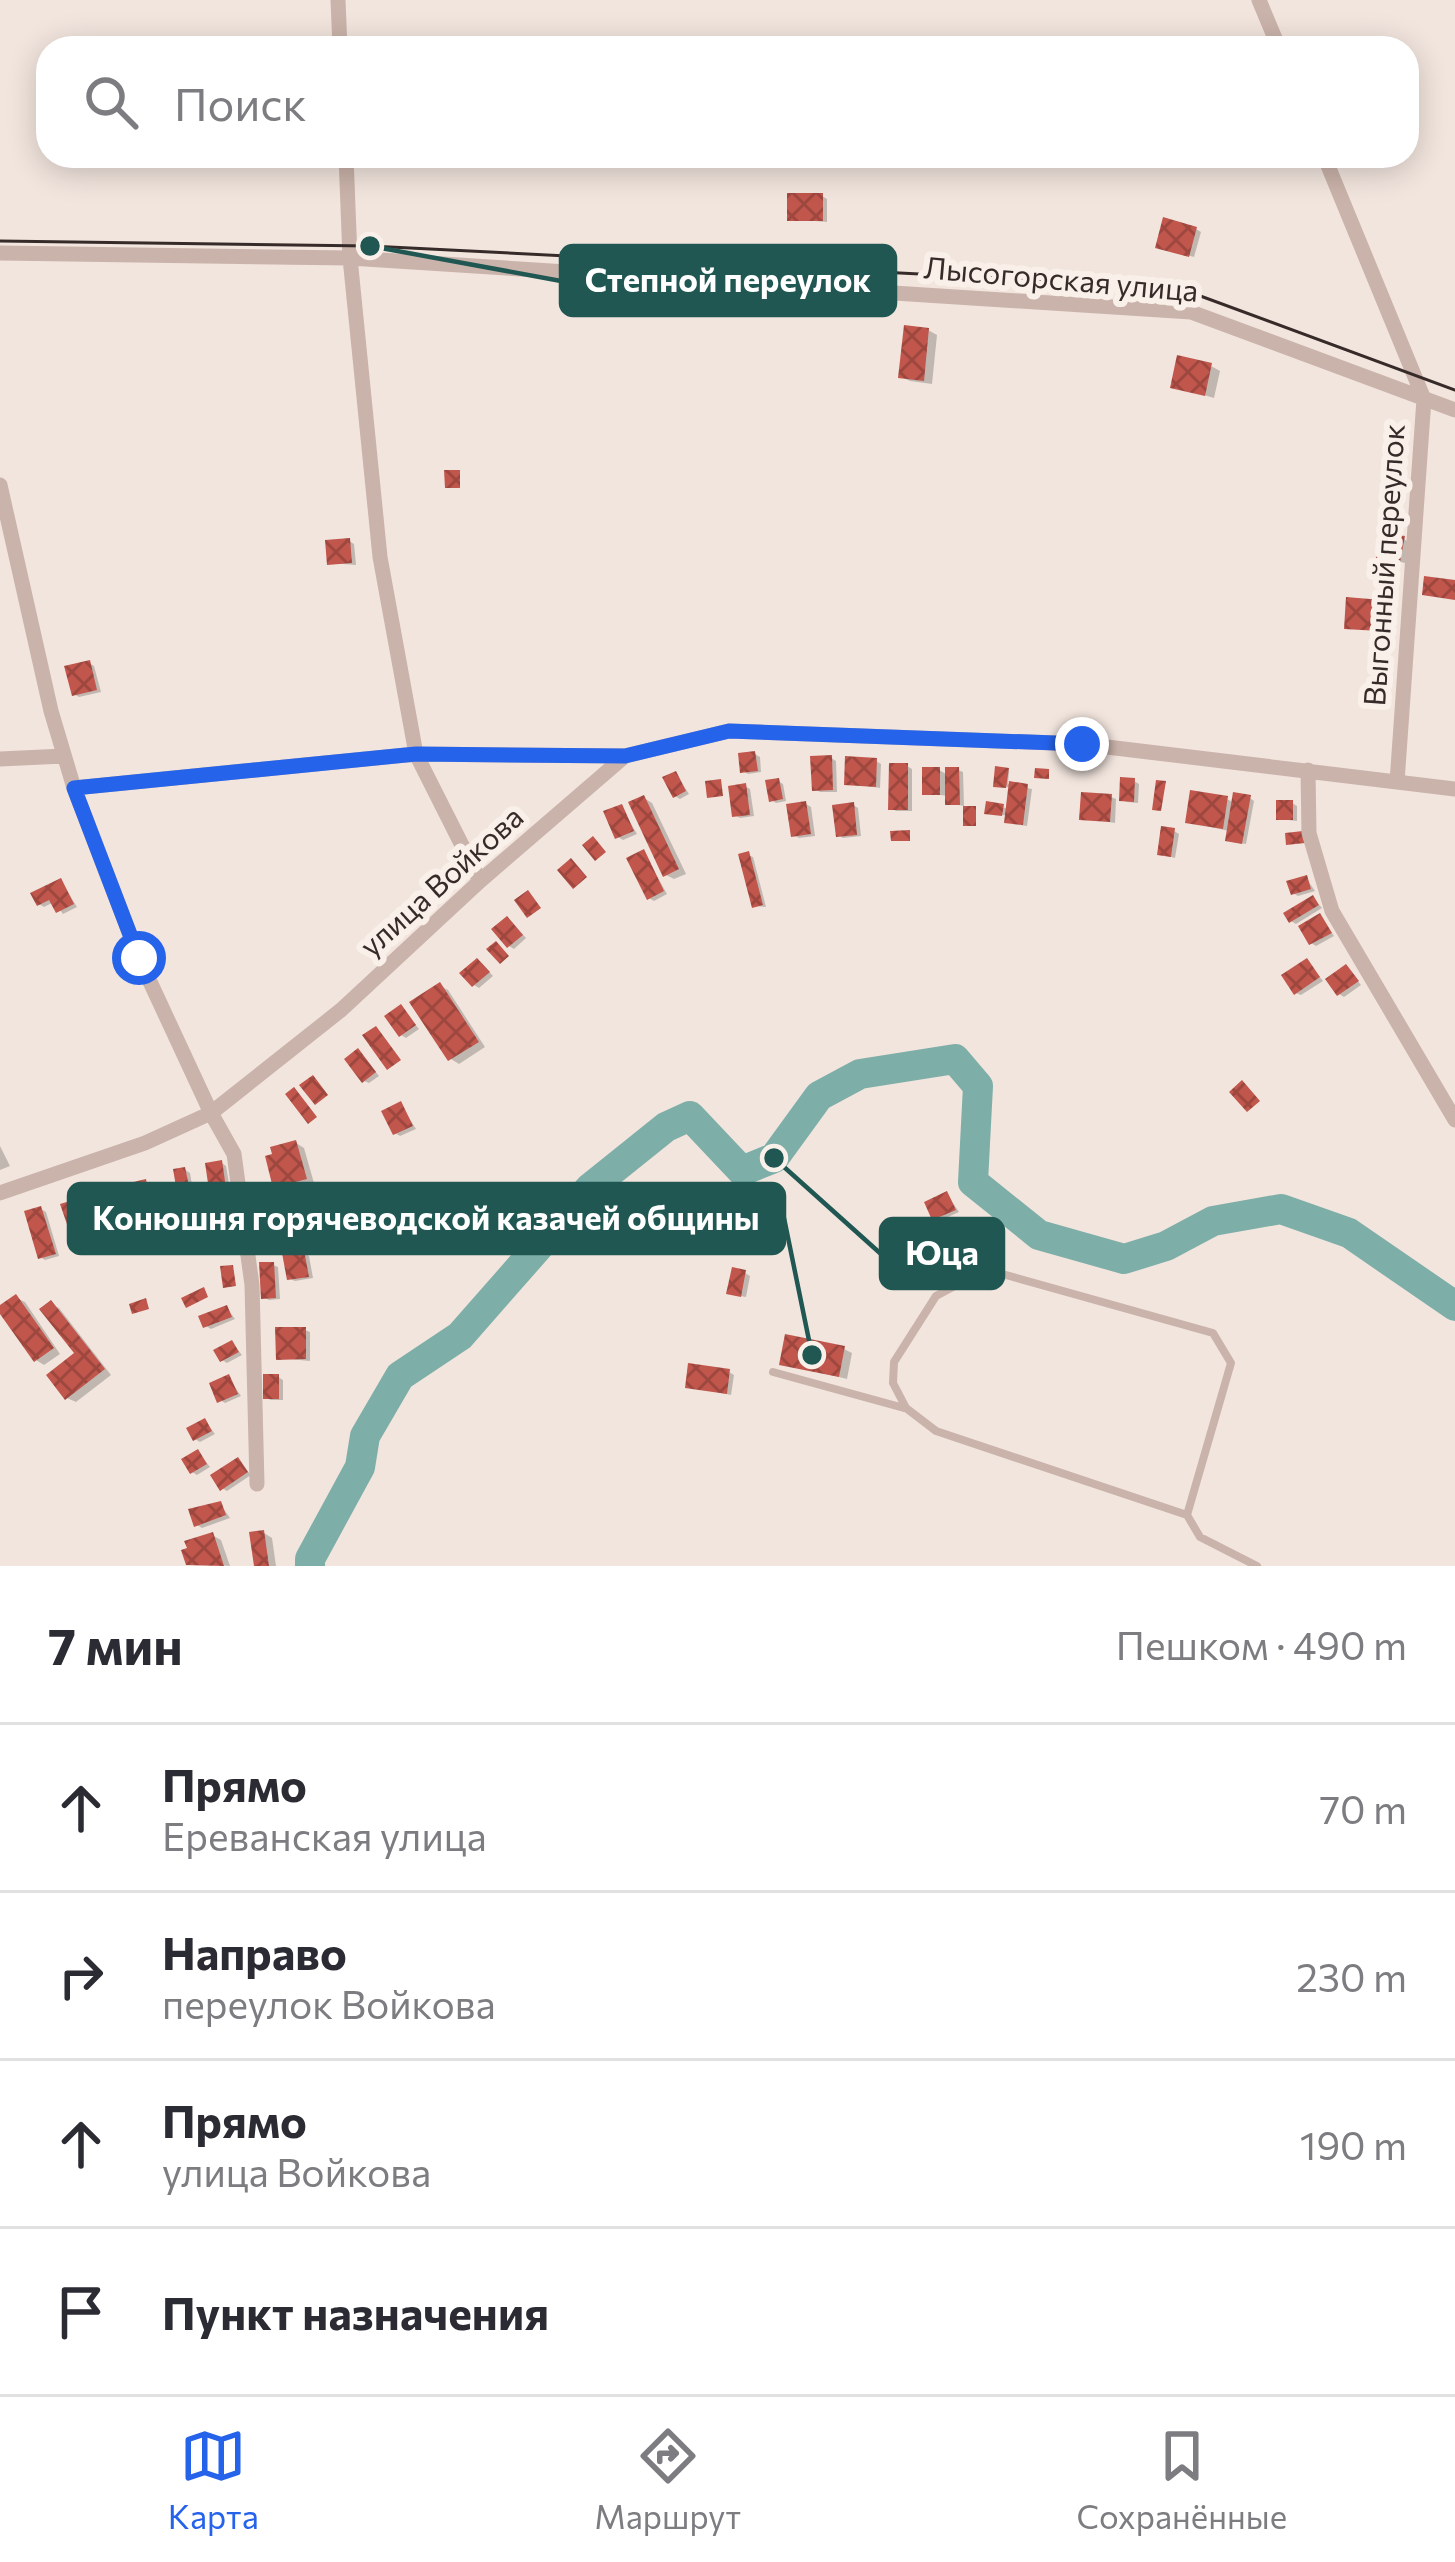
<!DOCTYPE html>
<html lang="ru">
<head>
<meta charset="utf-8">
<style>
  :root { --surface:#fff; --page:#f7f7f7; --text:#2b2b33; --muted:#7c7c81; --line:#e1e1e2; --accent:#2563eb }
  body { margin:0; font-family:Commissioner,sans-serif; background:var(--page); color:var(--text) }
  .stop { position:absolute; width:36px; height:36px; margin:-27px; border:9px solid #2563eb; border-radius:50%; background:#fff }
  .stop.end { background:#2563eb; border-color:#fff; box-shadow:0 3px 12px #0008 }
  .list { margin:0; padding:0; list-style:none }
  h2 { display:flex; justify-content:space-between; align-items:center; height:156px; margin:0; padding:0 48px; font-size:51px }
  h2 small { font-size:39px; font-weight:400; color:var(--muted) }
  .list li { display:grid; grid-template-columns:78px 1fr auto; gap:36px; align-items:center; box-sizing:border-box; height:168px; padding:0 48px; border-top:3px solid var(--line) }
  .list b { display:block; font-size:45px; white-space:nowrap }
  .list p { margin:0; font-size:39px; white-space:nowrap; color:var(--muted) }
  .list em { font-size:39px; font-style:normal; color:var(--muted) }
  .icon { flex:none; width:66px; height:66px; fill:none; stroke:currentColor; stroke-width:2; stroke-linecap:round; stroke-linejoin:round }
  .map { position:relative; flex:none; width:1455px; height:1566px; overflow:hidden }
  .search { position:absolute; background:var(--surface); box-shadow:0 6px 30px #0003; left:36px; right:36px; top:36px; height:132px; display:flex; align-items:center; gap:30px; box-sizing:border-box; padding:0 42px; border-radius:36px; color:var(--muted); font-size:45px }
  .sheet { height:828px; background:var(--surface) }
  nav { display:flex; justify-content:space-around; align-items:center; box-sizing:border-box; height:168px; border-top:3px solid var(--line); background:var(--surface); font-size:33px; color:var(--muted) }
  nav a { display:grid; justify-items:center; gap:6px }
  nav .on { color:var(--accent) }
  .map>svg:first-child { display:block }
  .shadow { fill:#0003 }
  .lines { fill:none; stroke-linecap:round; stroke-linejoin:round }
  .river { stroke:#7eaea8; stroke-width:30 }
  .building { fill:url(#building-cross-hatch) }
  .service { stroke:#cab3aa; stroke-width:8 }
  .minor { stroke:#cab3aa; stroke-width:15 }
  .tram { stroke:#372b29; stroke-width:3 }
  .route { stroke:#2563eb; stroke-width:15 }
  .labels { text-anchor:middle; stroke-width:12; stroke-linejoin:round; paint-order:stroke }
  .street-label { font-size:30px; fill:#372b29; stroke:#f9f0ea }
  .leader { fill:none; stroke:#205752; stroke-width:4.5 }
  .callout-dot { fill:#205752; stroke:#f9f0ea; stroke-width:4.5 }
  .callout { fill:#205752; stroke:#205752; stroke-width:4.5 }
  .callout-label { font-size:33px; text-anchor:middle; font-weight:bold; fill:#fff }
</style>
</head>
<body>
<div class="map">
<svg width="1455" height="1566" viewBox="0 0 1455 1566">
  <defs>
    <pattern id="building-cross-hatch" width="8" height="8" patternUnits="userSpaceOnUse" patternTransform="scale(3)"><rect width="8" height="8" fill="#c1564c"/><path d="M0 0l8 8M0 8l8-8" fill="none" stroke="#9e473f"/></pattern>
  </defs>
  <rect width="100%" height="100%" fill="#f2e5de"/>
  <path class="shadow" d="M 289,156 L 322,156 L 322,166 L 295,167 L 290,164 Z
    M 822,196 L 827,199 L 827,222 L 790,219 Z
    M 1196,229 L 1201,232 L 1194,257 L 1164,249 Z
    M 928,330 L 937,335 L 932,384 L 910,381 L 902,377 Z
    M 1211,366 L 1220,371 L 1214,398 L 1173,386 Z
    M 1404,539 L 1408,542 L 1405,563 L 1380,557 Z
    M 349,541 L 354,544 L 356,565 L 330,563 Z
    M 1381,603 L 1386,605 L 1384,632 L 1347,627 Z
    M 89,663 L 94,666 L 101,692 L 79,697 L 74,694 Z
    M 755,754 L 760,757 L 761,772 L 748,774 L 743,771 Z
    M 831,758 L 836,761 L 837,792 L 820,792 L 815,789 Z
    M 876,761 L 881,764 L 880,788 L 847,783 Z
    M 907,766 L 912,769 L 912,811 L 896,811 L 891,808 Z
    M 998,769 L 1009,771 L 1008,784 L 1032,789 L 1027,826 L 1012,824 L 1007,821 L 1008,816 L 987,812 L 1003,807 L 1009,810 L 1012,788 L 996,785 Z
    M 939,770 L 948,775 L 958,770 L 963,772 L 964,806 L 948,803 L 948,796 L 925,793 Z
    M 676,774 L 689,794 L 680,799 L 675,796 Z
    M 778,781 L 783,784 L 786,801 L 776,803 L 771,800 Z
    M 1134,781 L 1139,784 L 1138,803 L 1127,802 L 1122,800 Z
    M 745,786 L 750,789 L 754,816 L 740,818 L 735,815 Z
    M 1111,797 L 1116,799 L 1115,823 L 1082,818 Z
    M 644,798 L 652,803 L 686,874 L 674,879 L 666,875 Z
    M 1250,798 L 1254,801 L 1246,844 L 1233,842 L 1229,831 L 1188,822 L 1227,799 L 1234,803 Z
    M 1292,803 L 1297,806 L 1297,821 L 1279,819 Z
    M 806,804 L 811,807 L 815,836 L 799,838 L 794,835 Z
    M 853,805 L 858,808 L 861,836 L 843,838 L 838,835 Z
    M 621,807 L 637,834 L 623,840 L 618,837 Z
    M 1174,831 L 1179,834 L 1175,858 L 1160,854 Z
    M 644,853 L 667,894 L 654,901 L 649,898 Z
    M 748,855 L 753,857 L 766,907 L 754,906 Z
    M 1306,878 L 1315,891 L 1298,896 L 1293,893 Z
    M 61,881 L 77,907 L 63,914 L 54,902 L 44,907 L 39,904 Z
    M 1313,898 L 1322,908 L 1296,924 L 1291,921 Z
    M 1320,916 L 1334,936 L 1316,946 L 1311,943 Z
    M 512,922 L 526,938 L 514,949 L 509,946 Z
    M 1307,961 L 1323,981 L 1301,995 L 1296,993 Z
    M 482,964 L 493,976 L 479,988 L 474,985 Z
    M 1347,968 L 1361,985 L 1344,997 L 1339,994 Z
    M 440,986 L 448,990 L 485,1047 L 459,1064 L 451,1059 Z
    M 401,1007 L 419,1029 L 406,1038 L 401,1035 Z
    M 359,1051 L 379,1076 L 369,1083 L 364,1081 Z
    M 401,1105 L 416,1129 L 400,1136 L 395,1133 Z
    M 296,1143 L 304,1148 L 314,1183 L 284,1191 L 275,1186 Z
    M 0,1146 L 10,1166 L 0,1170 Z
    M 222,1163 L 226,1166 L 230,1189 L 217,1191 L 212,1188 Z
    M 185,1170 L 190,1173 L 194,1197 L 186,1199 L 181,1196 Z
    M 145,1183 L 150,1186 L 154,1202 L 137,1206 L 127,1200 L 129,1208 L 113,1208 L 120,1186 L 130,1192 Z
    M 947,1194 L 959,1212 L 939,1221 L 934,1218 Z
    M 41,1209 L 46,1212 L 59,1256 L 45,1260 L 40,1257 Z
    M 304,1253 L 309,1256 L 313,1278 L 295,1281 L 290,1279 Z
    M 273,1265 L 278,1267 L 280,1299 L 269,1300 L 264,1297 Z
    M 745,1273 L 750,1276 L 746,1297 L 734,1295 Z
    M 16,1298 L 25,1302 L 60,1354 L 44,1365 L 36,1360 Z
    M 51,1304 L 59,1308 L 111,1375 L 76,1402 L 67,1398 L 78,1354 Z
    M 227,1308 L 235,1319 L 211,1329 L 206,1326 Z
    M 305,1330 L 310,1332 L 310,1361 L 279,1358 Z
    M 232,1343 L 242,1355 L 227,1363 L 222,1360 Z
    M 844,1349 L 852,1353 L 847,1379 L 782,1363 Z
    M 729,1372 L 734,1375 L 731,1395 L 688,1386 Z
    M 278,1377 L 283,1380 L 283,1400 L 271,1400 L 266,1398 Z
    M 229,1378 L 241,1396 L 225,1403 L 220,1400 Z
    M 205,1421 L 215,1434 L 200,1442 L 195,1439 Z
    M 198,1452 L 210,1467 L 197,1475 L 192,1472 Z
    M 238,1460 L 251,1475 L 227,1491 L 222,1488 Z
    M 221,1505 L 230,1518 L 202,1528 L 197,1525 Z
    M 264,1533 L 272,1538 L 276,1566 L 257,1566 Z
    M 212,1535 L 221,1540 L 230,1566 L 189,1563 L 191,1550 Z"/>
  <g class="lines">
    <path class="river" d="M 310,1566 L 310,1559 L 360,1467 L 365,1436 L 400,1376 L 460,1336 L 590,1188 L 666,1127 L 690,1116 L 742,1171 L 774,1158 L 819,1096 L 860,1074 L 955,1059 L 978,1086 L 973,1182 L 1039,1235 L 1124,1259 L 1166,1246 L 1213,1221 L 1281,1209 L 1349,1233 L 1455,1306"/>
  </g>
  <path class="building" d="M 286,156 L 318,156 L 318,164 L 287,166 Z
    M 787,193 L 823,193 L 823,221 L 787,221 Z
    M 1163,217 L 1197,227 L 1189,257 L 1155,248 Z
    M 904,325 L 929,328 L 924,381 L 898,378 Z
    M 1177,355 L 1212,363 L 1205,396 L 1170,388 Z
    M 444,470 L 460,470 L 460,488 L 445,488 Z
    M 1380,532 L 1405,536 L 1400,562 L 1376,558 Z
    M 350,538 L 352,563 L 327,565 L 325,540 Z
    M 1424,576 L 1455,580 L 1455,600 L 1422,595 Z
    M 1346,597 L 1382,600 L 1380,631 L 1344,629 Z
    M 90,660 L 97,690 L 72,696 L 64,666 Z
    M 755,751 L 758,771 L 740,773 L 738,753 Z
    M 832,755 L 833,790 L 812,791 L 810,756 Z
    M 845,756 L 877,758 L 876,787 L 844,785 Z
    M 889,763 L 908,763 L 908,810 L 888,810 Z
    M 995,766 L 1009,768 L 1006,788 L 993,787 Z
    M 922,767 L 940,767 L 940,795 L 922,795 Z
    M 945,767 L 959,767 L 960,805 L 945,805 Z
    M 1035,768 L 1049,769 L 1049,779 L 1034,778 Z
    M 676,771 L 686,791 L 673,798 L 662,777 Z
    M 1120,777 L 1135,778 L 1134,802 L 1119,801 Z
    M 779,778 L 783,799 L 769,802 L 765,780 Z
    M 721,779 L 723,796 L 707,798 L 705,781 Z
    M 1156,780 L 1166,781 L 1161,811 L 1152,810 Z
    M 1009,781 L 1028,784 L 1023,825 L 1004,823 Z
    M 746,783 L 750,815 L 732,817 L 728,786 Z
    M 1190,790 L 1228,796 L 1223,829 L 1185,823 Z
    M 1081,792 L 1112,794 L 1110,822 L 1079,820 Z
    M 1233,792 L 1251,795 L 1242,844 L 1225,841 Z
    M 644,795 L 679,869 L 663,877 L 628,802 Z
    M 1276,800 L 1293,800 L 1293,820 L 1276,820 Z
    M 806,801 L 811,834 L 791,837 L 786,804 Z
    M 986,801 L 1004,804 L 1002,816 L 984,814 Z
    M 854,802 L 857,835 L 836,837 L 832,805 Z
    M 622,804 L 634,831 L 615,839 L 603,811 Z
    M 963,806 L 976,806 L 976,826 L 963,826 Z
    M 1161,826 L 1175,828 L 1171,857 L 1157,855 Z
    M 910,830 L 910,841 L 891,841 L 890,831 Z
    M 1303,831 L 1305,843 L 1286,845 L 1285,833 Z
    M 593,836 L 606,852 L 595,861 L 582,845 Z
    M 644,849 L 664,891 L 647,900 L 626,858 Z
    M 749,851 L 763,905 L 752,908 L 738,854 Z
    M 571,858 L 587,877 L 573,889 L 557,870 Z
    M 1307,875 L 1311,889 L 1291,895 L 1286,881 Z
    M 61,878 L 74,904 L 56,913 L 49,900 L 37,906 L 30,893 Z
    M 528,890 L 541,908 L 527,918 L 514,900 Z
    M 1313,895 L 1319,905 L 1289,923 L 1283,913 Z
    M 1320,913 L 1332,933 L 1309,945 L 1298,926 Z
    M 507,916 L 523,935 L 507,948 L 491,929 Z
    M 496,941 L 509,956 L 500,964 L 486,949 Z
    M 477,958 L 490,972 L 472,987 L 459,973 Z
    M 1307,958 L 1320,977 L 1294,995 L 1281,975 Z
    M 1346,964 L 1359,981 L 1337,996 L 1325,979 Z
    M 440,982 L 479,1042 L 448,1061 L 409,1002 Z
    M 401,1004 L 416,1025 L 399,1037 L 384,1016 Z
    M 376,1026 L 401,1060 L 387,1070 L 362,1035 Z
    M 358,1048 L 376,1072 L 362,1083 L 344,1059 Z
    M 313,1075 L 328,1095 L 315,1105 L 299,1085 Z
    M 1242,1080 L 1260,1101 L 1247,1112 L 1229,1092 Z
    M 294,1087 L 317,1117 L 308,1124 L 285,1094 Z
    M 401,1101 L 413,1126 L 393,1135 L 381,1111 Z
    M 296,1140 L 307,1179 L 273,1188 L 265,1156 L 272,1154 L 270,1147 Z
    M 222,1160 L 226,1188 L 209,1190 L 205,1163 Z
    M 185,1167 L 191,1196 L 178,1198 L 173,1169 Z
    M 146,1179 L 150,1200 L 130,1205 L 125,1184 Z
    M 120,1183 L 125,1207 L 110,1210 L 105,1186 Z
    M 947,1191 L 956,1210 L 932,1220 L 924,1202 Z
    M 70,1201 L 79,1230 L 70,1233 L 60,1204 Z
    M 41,1206 L 56,1254 L 38,1259 L 24,1211 Z
    M 304,1250 L 309,1277 L 287,1280 L 282,1253 Z
    M 259,1262 L 274,1262 L 276,1298 L 261,1299 Z
    M 233,1265 L 236,1286 L 223,1288 L 220,1266 Z
    M 732,1267 L 746,1270 L 741,1297 L 726,1294 Z
    M 204,1287 L 208,1297 L 186,1308 L 181,1298 Z
    M 16,1294 L 54,1348 L 34,1362 L 0,1314 L 0,1305 Z
    M 146,1298 L 149,1309 L 132,1314 L 129,1304 Z
    M 51,1300 L 105,1369 L 65,1400 L 46,1375 L 74,1353 L 39,1309 Z
    M 227,1305 L 232,1317 L 203,1328 L 198,1316 Z
    M 275,1327 L 306,1327 L 306,1359 L 276,1360 Z
    M 785,1334 L 845,1346 L 839,1377 L 779,1365 Z
    M 232,1340 L 239,1352 L 220,1362 L 213,1350 Z
    M 688,1363 L 730,1369 L 727,1394 L 685,1388 Z
    M 229,1374 L 238,1394 L 217,1403 L 209,1383 Z
    M 263,1374 L 279,1374 L 279,1399 L 263,1399 Z
    M 205,1418 L 212,1431 L 193,1441 L 186,1428 Z
    M 198,1449 L 207,1464 L 190,1474 L 181,1459 Z
    M 238,1457 L 248,1472 L 220,1491 L 210,1475 Z
    M 221,1501 L 226,1515 L 194,1527 L 188,1509 Z
    M 264,1530 L 269,1566 L 254,1566 L 249,1532 Z
    M 213,1532 L 224,1566 L 186,1565 L 181,1550 L 187,1548 L 184,1541 Z"/>
  <g class="lines">
    <path class="service" d="M 773,1372 L 904,1408
      M 1187,1515 L 1231,1363 L 1213,1333 L 1006,1275 L 964,1281 L 936,1296 L 894,1362 L 893,1383 L 906,1408 L 936,1431 L 1187,1515 L 1200,1537 L 1257,1566"/>
    <path class="minor" d="M 338,0 L 340,48
      M 1259,0 L 1279,48
      M 346,156 L 350,258 L 380,557 L 416,754 L 480,881
      M 1324,156 L 1424,399 L 1397,782
      M 0,253 L 350,258 L 1191,312 L 1455,410
      M 0,485 L 51,711 L 74,788 L 139,958 L 211,1113 L 234,1154 L 252,1285 L 257,1484
      M 0,759 L 64,756
      M 1308,770 L 1309,833 L 1332,911 L 1455,1120
      M 74,788 L 416,754 L 625,756
      M 0,1193 L 145,1143 L 211,1113 L 341,1010 L 480,881 L 625,756 L 729,731 L 1082,744 L 1455,789"/>
    <path class="tram" d="M 0,241 L 370,246 L 1176,287 L 1455,390"/>
  </g>
  <g class="lines">
    <path class="route" d="M 139,958 L 74,788 L 416,754 L 625,756 L 729,731 L 1082,744"/>
  </g>
  <g class="labels">
    <g class="street-label">
      <text transform="translate(1061 280) rotate(5)" y="10">Лысогорская улица</text>
      <text transform="translate(1385 565) rotate(-86)" y="10">Выгонный переулок</text>
      <text transform="translate(442 882) rotate(-42)" y="10">улица Войкова</text>
    </g>
  </g>
  <path class="leader" d="M370 246L561 281M812 1355L784 1218M774 1158L881 1254"/>
  <g class="callout-dot">
    <circle cx="370" cy="246" r="12"/>
    <circle cx="812" cy="1355" r="12"/>
    <circle cx="774" cy="1158" r="12"/>
  </g>
  <g class="callout">
    <rect x="561" y="246" width="334" height="69" rx="12"/>
    <rect x="69" y="1184" width="715" height="69" rx="12"/>
    <rect x="881" y="1219" width="122" height="69" rx="12"/>
  </g>
  <g class="callout-label">
    <text x="728" y="292">Степной переулок</text>
    <text x="426" y="1230">Конюшня горячеводской казачей общины</text>
    <text x="942" y="1265">Юца</text>
  </g>
</svg>
<div class="stop" style="left:139px;top:958px"></div>
<div class="stop end" style="left:1082px;top:744px"></div>
<div class="search"><svg class="icon" aria-label="search" viewBox="0 0 24 24"><circle cx="10" cy="10" r="6"/><path d="M15 15l6 6"/></svg>Поиск</div>
</div>
<section class="sheet">
<h2>7 мин<small>Пешком · 490 m</small></h2>
<ul class="list">
<li><svg class="icon" aria-label="ahead" viewBox="0 0 24 24"><path d="M12 20V5M6 11l6-6 6 6"/></svg><div><b>Прямо</b><p>Ереванская улица</p></div><em>70 m</em></li>
<li><svg class="icon" aria-label="right" viewBox="0 0 24 24"><path d="M7 20v-9h11M14 6l5 5-5 5"/></svg><div><b>Направо</b><p>переулок Войкова</p></div><em>230 m</em></li>
<li><svg class="icon" aria-label="ahead" viewBox="0 0 24 24"><path d="M12 20V5M6 11l6-6 6 6"/></svg><div><b>Прямо</b><p>улица Войкова</p></div><em>190 m</em></li>
<li><svg class="icon" aria-label="arrive" viewBox="0 0 24 24"><path d="M6 21V4h12l-3 4 3 4H6"/></svg><div><b>Пункт назначения</b></div></li>
</ul>
</section>
<nav>
<a class="on"><svg class="icon" aria-label="map" viewBox="0 0 24 24"><path d="M3 6l6-2 6 2 6-2v14l-6 2-6-2-6 2zM9 4v14M15 6v14"/></svg>Карта</a>
<a><svg class="icon" aria-label="directions" viewBox="0 0 24 24"><path d="M12 3l9 9-9 9-9-9zM9 14v-3h6M13 9l2 2-2 2"/></svg>Маршрут</a>
<a><svg class="icon" aria-label="saved" viewBox="0 0 24 24"><path d="M7 4h10v16l-5-4-5 4z"/></svg>Сохранённые</a>
</nav>
</body>
</html>
